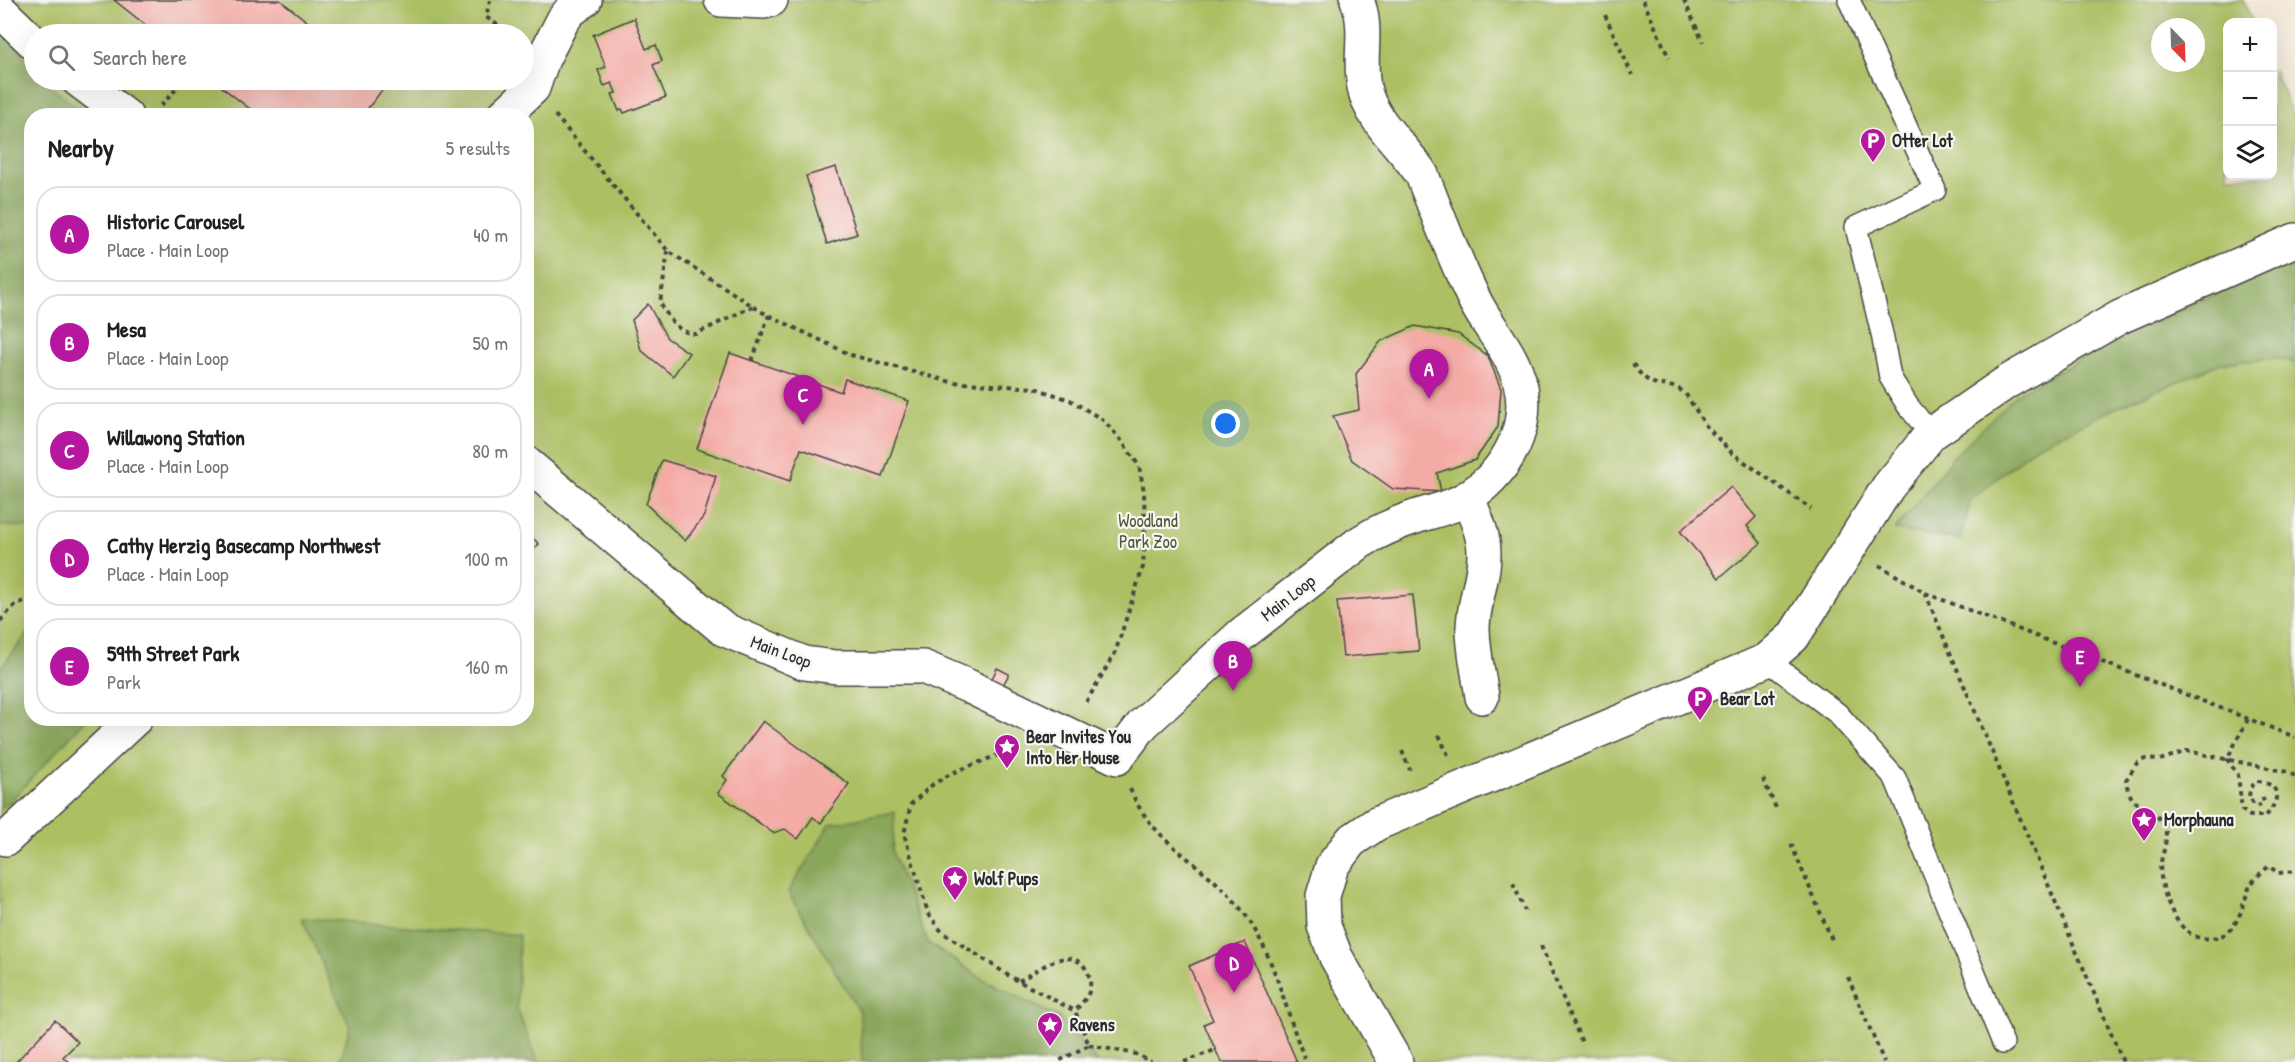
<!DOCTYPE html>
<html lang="en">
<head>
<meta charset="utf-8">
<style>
  :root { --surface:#fff; --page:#f2f2f2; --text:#202124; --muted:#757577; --line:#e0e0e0; --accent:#b5179e }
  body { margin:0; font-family:"Patrick Hand",sans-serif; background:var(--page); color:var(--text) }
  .controls { position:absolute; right:18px; top:18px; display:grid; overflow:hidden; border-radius:12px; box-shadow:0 6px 24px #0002 }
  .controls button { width:54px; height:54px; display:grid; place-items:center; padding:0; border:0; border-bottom:2px solid var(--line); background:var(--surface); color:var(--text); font:30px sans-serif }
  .compass { position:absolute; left:2151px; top:18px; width:54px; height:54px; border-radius:50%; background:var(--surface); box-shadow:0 6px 24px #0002; rotate:157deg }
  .you { position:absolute; left:1226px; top:424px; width:21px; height:21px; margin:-15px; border:4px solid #fff; border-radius:50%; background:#1a73e8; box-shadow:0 0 0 9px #1a73e833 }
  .badge { display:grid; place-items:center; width:39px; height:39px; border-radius:50%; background:var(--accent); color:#fff; font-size:20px; font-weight:700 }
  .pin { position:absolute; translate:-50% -50px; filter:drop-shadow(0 2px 3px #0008) }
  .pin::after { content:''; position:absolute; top:32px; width:21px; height:18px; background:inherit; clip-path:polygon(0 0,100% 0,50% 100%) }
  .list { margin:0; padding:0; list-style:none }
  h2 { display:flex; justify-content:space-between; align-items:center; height:78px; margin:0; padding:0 24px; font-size:26px }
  h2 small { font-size:20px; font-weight:400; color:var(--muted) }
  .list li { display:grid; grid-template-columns:39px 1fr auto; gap:18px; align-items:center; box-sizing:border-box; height:96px; margin:0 12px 12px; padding:0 12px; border:2px solid var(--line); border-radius:24px }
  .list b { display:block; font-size:22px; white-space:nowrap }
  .list p { margin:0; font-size:20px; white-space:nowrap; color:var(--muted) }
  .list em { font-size:20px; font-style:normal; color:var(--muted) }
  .icon { flex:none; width:33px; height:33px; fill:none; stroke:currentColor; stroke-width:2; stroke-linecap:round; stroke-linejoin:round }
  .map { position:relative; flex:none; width:2295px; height:1062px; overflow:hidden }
  .search { position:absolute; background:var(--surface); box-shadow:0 6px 24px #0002; left:24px; top:24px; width:510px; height:66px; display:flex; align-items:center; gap:15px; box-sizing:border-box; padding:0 21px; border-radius:33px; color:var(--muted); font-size:22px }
  .panel { position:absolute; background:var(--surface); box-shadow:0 6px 24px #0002; left:24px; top:108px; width:510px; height:618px; border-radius:24px }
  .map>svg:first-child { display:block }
  .green { fill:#acc064; stroke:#6c7648; stroke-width:1.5; fill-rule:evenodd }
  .forest { fill:#89a65a; stroke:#5a6842; stroke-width:1.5 }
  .building { fill:#f4aba6 }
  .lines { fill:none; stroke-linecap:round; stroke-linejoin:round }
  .lane-casing { stroke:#494642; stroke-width:24 }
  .street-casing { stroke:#494642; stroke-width:36 }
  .path { stroke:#494642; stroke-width:4; stroke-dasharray:4.5 4.5; stroke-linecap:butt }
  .lane { stroke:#fff; stroke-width:21 }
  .street { stroke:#fff; stroke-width:33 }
  .labels { text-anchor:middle; stroke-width:4.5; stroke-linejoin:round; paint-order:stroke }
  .poi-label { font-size:18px; font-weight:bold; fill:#2b2b2b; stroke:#f6f6f2; text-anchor:start }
  .park-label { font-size:18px; fill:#52583c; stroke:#f6f6f2 }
  .street-label { font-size:18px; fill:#2b2b2b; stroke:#f6f6f2 }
</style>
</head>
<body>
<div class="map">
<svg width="2295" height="1062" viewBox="0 0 2295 1062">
  <rect width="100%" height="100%" fill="#f6f6f2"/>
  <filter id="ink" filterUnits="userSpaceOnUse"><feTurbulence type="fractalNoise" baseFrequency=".0167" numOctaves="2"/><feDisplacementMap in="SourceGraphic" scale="12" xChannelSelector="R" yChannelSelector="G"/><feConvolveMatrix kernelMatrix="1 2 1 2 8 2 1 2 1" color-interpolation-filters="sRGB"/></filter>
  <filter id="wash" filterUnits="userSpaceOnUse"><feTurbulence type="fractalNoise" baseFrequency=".008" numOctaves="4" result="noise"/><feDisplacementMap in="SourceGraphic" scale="24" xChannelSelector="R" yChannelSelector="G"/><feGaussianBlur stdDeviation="1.35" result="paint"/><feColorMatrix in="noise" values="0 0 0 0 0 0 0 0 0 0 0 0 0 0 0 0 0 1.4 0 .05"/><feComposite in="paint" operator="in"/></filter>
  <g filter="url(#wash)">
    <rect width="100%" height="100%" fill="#f2e0c6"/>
    <path class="green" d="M 0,0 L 2243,0 L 2253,22 L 2228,22 L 2228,176 L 2272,176 L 2273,69 L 2295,121 L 2295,1057 L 2283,1062 L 0,1062 ZM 2160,27 L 2196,27 L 2196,63 L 2160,63 ZM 34,34 L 524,34 L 524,80 L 34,80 ZM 32,116 L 526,116 L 526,718 L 32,718 Z"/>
    <path class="forest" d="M 0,26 L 34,69 L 34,80 L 43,80 L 85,115 L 32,116 L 31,527 L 0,526 Z
      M 2295,261 L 2295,363 L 2278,358 L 2221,363 L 2124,404 L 2035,447 L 1971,500 L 1960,540 L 1895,530 L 1953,457 L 2018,393 L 2121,337 L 2263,273 Z
      M 31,629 L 32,718 L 86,719 L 9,803 L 0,808 L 0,669 Z
      M 895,812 L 892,852 L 928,943 L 981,978 L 1060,1018 L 1098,1062 L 862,1062 L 860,1013 L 788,892 L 830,824 Z
      M 302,918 L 519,935 L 517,1009 L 538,1062 L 340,1062 L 350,1027 Z"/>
    <g id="blocks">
      <path class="building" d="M 114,0 L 280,0 L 323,34 L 157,34 Z
        M 634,18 L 646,49 L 656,45 L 662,61 L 653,65 L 666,97 L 624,113 L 622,109 L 619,111 L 612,94 L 616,93 L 612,83 L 604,86 L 598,70 L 606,67 L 593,35 Z
        M 213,80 L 379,80 L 386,85 L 362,116 L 259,116 Z
        M 836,167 L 857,234 L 827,244 L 806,176 Z
        M 648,304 L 667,338 L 689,353 L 673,376 L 641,350 L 632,320 Z
        M 1415,326 L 1458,334 L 1488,356 L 1501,389 L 1498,427 L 1475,460 L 1437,473 L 1441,492 L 1393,489 L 1352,460 L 1333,416 L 1359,410 L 1356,374 L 1381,341 Z
        M 730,353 L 841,392 L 845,379 L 909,401 L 883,477 L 801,449 L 790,481 L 697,449 Z
        M 662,460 L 716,476 L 704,516 L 685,541 L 646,504 Z
        M 1731,487 L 1756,517 L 1747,526 L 1761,543 L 1719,578 L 1680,531 Z
        M 526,532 L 539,544 L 526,557 Z
        M 1413,595 L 1419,651 L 1343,657 L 1337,601 Z
        M 997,668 L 1009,674 L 1002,687 L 991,681 Z
        M 763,721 L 849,784 L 821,823 L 813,817 L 798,839 L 785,829 L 773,833 L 718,793 L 727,780 L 723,776 Z
        M 1245,942 L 1297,1062 L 1221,1062 L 1204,1024 L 1213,1020 L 1189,966 Z
        M 55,1020 L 78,1042 L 63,1057 L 69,1062 L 16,1062 Z"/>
    </g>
  </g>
  <g filter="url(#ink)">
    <use href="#blocks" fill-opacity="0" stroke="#494642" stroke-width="1.5"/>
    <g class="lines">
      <defs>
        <path id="lane" d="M 1849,0 L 1935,190 L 1856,227 L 1882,334 L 1890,377 L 1908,406 L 1931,434
          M 1767,660 L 1837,713 L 1895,778 L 2003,1043"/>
        <path id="street" d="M 721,0 L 764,2 L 771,0
          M 0,10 L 34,43
          M 78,80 L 126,116
          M 503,116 L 533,88 L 543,59 L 563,20 L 570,11 L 585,0
          M 526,463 L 723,629 L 804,663 L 836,667 L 923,667 L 968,686 L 1117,758 L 1143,724 L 1242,634 L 1359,543 C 1379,530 1399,522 1421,515 C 1437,510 1454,507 1468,497 C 1514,467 1539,411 1511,360 C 1500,338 1483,319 1473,297 C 1454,258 1438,216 1422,175 C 1404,146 1371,122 1364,87 C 1358,58 1369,28 1357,0
          M 1467,498 C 1474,512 1480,526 1483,541 C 1488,570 1473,600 1473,628 C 1473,651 1479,675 1482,697
          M 6,839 L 136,718
          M 1396,1062 L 1336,957 L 1324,926 L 1323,896 L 1332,866 L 1351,841 L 1376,824 L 1767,660 L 1793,637 L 1888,487 L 1931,434 L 2007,382 L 2120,317 L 2295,240"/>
      </defs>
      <use href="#lane" class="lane-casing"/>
      <use href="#street" class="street-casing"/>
      <path class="path" d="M 490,0 L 486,17 L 510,34
        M 1643,0 L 1669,58
        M 1684,0 L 1703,42
        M 1605,15 L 1632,75
        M 161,106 L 184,80
        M 555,115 L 668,251 L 762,312 L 851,355 L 951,382 L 1035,388 L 1070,400 L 1103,420 L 1121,440 L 1139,466 L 1144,491 L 1145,534 L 1143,567 L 1115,653 L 1085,704
        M 668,251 L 660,303 C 669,318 677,333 696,334 L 753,306
        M 752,361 L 769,315
        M 1633,364 C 1653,395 1665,378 1685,393 L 1706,426 L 1732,453 L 1811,509
        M 1879,565 L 1925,593 L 2295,737
        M 1925,593 L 2123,1062
        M 0,621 L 14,606 L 32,597
        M 2248,719 L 2227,759 L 2238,775 L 2242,810 L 2250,816 L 2266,816 C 2280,800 2282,784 2257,781 L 2250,788 L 2249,797 L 2253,804 L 2259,806 L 2264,802 L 2262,796
        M 1439,735 L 1448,755
        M 1016,748 L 952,773 L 932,785 L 911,804 L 904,834 L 928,913 L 942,932 L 1011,977 L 1075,1011 L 1089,1045 L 1057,1062
        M 1402,751 L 1410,770
        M 2295,776 L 2287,772 L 2187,751 L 2160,760 L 2145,759 L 2137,763 L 2126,780 C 2130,810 2146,804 2164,823 C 2171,846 2157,857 2161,877 C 2165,902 2181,943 2211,938 C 2218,937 2223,936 2228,932 C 2240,921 2243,904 2248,891 C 2251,881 2261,873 2269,866 L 2278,873 L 2295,871
        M 1763,779 L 1776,808
        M 1130,789 C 1153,844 1200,860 1236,903 C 1274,947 1284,1009 1306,1062
        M 1791,844 L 1832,940
        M 1513,883 L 1525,911
        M 1541,946 L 1583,1045
        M 1848,977 L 1884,1062
        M 1019,981 C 1033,973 1050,960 1066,958 C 1081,957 1092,973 1090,987 C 1089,997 1081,1004 1075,1011
        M 1089,1045 L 1136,1054 L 1151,1062
        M 1184,1062 L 1215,1050"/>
      <use href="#lane" class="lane"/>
      <use href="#street" class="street"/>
    </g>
  </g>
  <defs>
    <symbol id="parking-pin" viewBox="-11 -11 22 30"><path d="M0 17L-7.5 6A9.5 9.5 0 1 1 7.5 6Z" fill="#b5179e" stroke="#f6f6f2"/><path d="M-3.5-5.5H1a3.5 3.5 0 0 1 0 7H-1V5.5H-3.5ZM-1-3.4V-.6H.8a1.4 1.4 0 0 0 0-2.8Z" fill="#fff"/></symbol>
    <symbol id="sight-pin" viewBox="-11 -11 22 30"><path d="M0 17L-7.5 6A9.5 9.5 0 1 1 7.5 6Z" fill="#b5179e" stroke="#f6f6f2"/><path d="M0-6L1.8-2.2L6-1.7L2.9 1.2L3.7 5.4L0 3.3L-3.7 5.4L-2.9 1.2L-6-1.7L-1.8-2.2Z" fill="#fff"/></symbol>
  </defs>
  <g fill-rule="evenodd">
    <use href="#parking-pin" x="1858" y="126" width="30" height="40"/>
    <use href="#parking-pin" x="1685" y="684" width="30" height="40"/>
    <use href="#sight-pin" x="992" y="732" width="30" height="40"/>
    <use href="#sight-pin" x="2129" y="805" width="30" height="40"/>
    <use href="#sight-pin" x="940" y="864" width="30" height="40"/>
    <use href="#sight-pin" x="1035" y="1010" width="30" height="40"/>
  </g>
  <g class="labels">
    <g class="poi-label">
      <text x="1892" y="147">Otter Lot</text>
      <text x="1720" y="705">Bear Lot</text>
      <text x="1026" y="743">Bear Invites You<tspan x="1026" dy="21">Into Her House</tspan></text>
      <text x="2164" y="826">Morphauna</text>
      <text x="974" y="885">Wolf Pups</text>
      <text x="1070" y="1031">Ravens</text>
    </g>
    <g class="park-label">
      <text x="1148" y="527">Woodland<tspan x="1148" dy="21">Park Zoo</tspan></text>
    </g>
    <g class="street-label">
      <text transform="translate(1288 598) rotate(-38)" y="6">Main Loop</text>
      <text transform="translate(781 652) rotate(20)" y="6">Main Loop</text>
    </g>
  </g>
</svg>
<div class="controls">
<button>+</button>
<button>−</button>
<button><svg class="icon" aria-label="layers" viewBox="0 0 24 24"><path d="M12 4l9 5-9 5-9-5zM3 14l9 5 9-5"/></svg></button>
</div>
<svg class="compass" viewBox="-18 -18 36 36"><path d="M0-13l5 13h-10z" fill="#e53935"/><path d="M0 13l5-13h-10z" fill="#757577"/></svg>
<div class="you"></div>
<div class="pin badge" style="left:1429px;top:399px">A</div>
<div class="pin badge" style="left:1233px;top:691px">B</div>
<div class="pin badge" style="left:803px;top:425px">C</div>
<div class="pin badge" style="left:1234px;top:993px">D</div>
<div class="pin badge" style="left:2080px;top:687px">E</div>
<div class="search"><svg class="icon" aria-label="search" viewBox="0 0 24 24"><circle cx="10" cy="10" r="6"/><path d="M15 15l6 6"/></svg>Search here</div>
<section class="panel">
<h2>Nearby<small>5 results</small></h2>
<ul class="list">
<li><span class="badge">A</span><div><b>Historic Carousel</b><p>Place · Main Loop</p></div><em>40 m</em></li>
<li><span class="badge">B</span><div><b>Mesa</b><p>Place · Main Loop</p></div><em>50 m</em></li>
<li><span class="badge">C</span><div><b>Willawong Station</b><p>Place · Main Loop</p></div><em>80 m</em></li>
<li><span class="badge">D</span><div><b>Cathy Herzig Basecamp Northwest</b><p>Place · Main Loop</p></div><em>100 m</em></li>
<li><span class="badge">E</span><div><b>59th Street Park</b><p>Park</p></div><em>160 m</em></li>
</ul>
</section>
</div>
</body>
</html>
